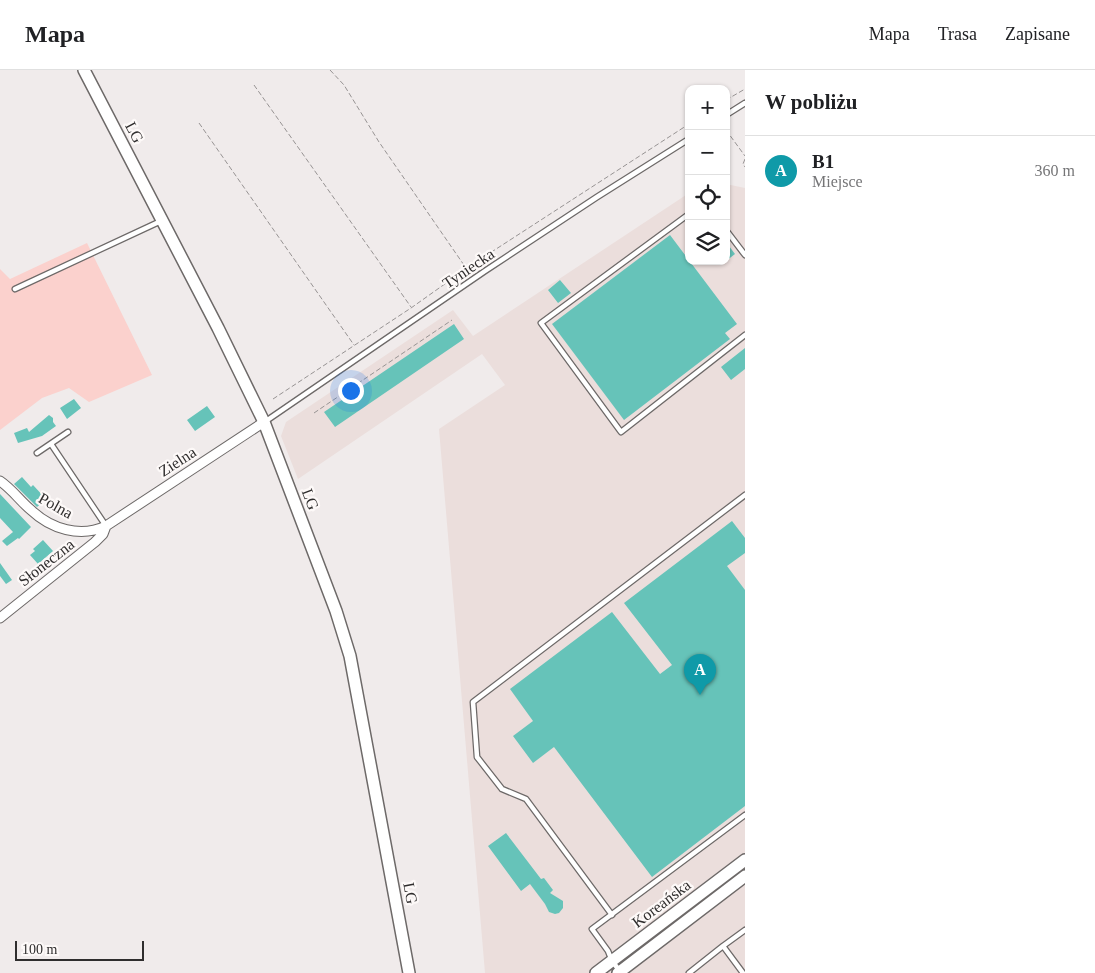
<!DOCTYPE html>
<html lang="pl">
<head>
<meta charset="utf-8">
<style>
  :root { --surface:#fff; --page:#f6f6f6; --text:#202124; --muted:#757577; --line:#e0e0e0; --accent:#1d6861 }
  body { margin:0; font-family:"Times New Roman",serif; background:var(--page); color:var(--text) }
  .controls { position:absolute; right:15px; top:15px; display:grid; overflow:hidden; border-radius:10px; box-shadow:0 1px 4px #0004 }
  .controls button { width:45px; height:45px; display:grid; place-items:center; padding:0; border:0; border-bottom:1px solid var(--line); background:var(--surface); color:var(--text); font:25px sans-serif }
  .scale { position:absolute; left:15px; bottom:12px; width:129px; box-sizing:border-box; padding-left:5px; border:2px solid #2f2d2d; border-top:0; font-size:14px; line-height:18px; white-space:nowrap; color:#2f2d2d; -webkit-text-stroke:4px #fdf9f8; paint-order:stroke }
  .you { position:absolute; left:350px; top:320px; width:18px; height:18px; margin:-12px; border:4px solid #fff; border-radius:50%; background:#1a73e8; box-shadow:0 0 0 8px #1a73e833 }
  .badge { display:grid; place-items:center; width:32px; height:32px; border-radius:50%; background:var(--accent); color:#fff; font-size:16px; font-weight:700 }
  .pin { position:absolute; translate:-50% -41px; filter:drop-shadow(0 1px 2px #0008) }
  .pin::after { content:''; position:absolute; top:26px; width:18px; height:15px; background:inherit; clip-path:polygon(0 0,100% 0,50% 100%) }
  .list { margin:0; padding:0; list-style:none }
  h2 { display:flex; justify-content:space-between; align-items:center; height:65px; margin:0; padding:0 20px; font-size:21px }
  h2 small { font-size:16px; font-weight:400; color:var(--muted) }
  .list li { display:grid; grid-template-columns:32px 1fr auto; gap:15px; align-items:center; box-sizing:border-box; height:70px; padding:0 20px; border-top:1px solid var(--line) }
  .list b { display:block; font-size:19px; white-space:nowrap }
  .list p { margin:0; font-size:16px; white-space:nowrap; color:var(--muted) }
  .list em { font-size:16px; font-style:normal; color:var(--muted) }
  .icon { flex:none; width:28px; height:28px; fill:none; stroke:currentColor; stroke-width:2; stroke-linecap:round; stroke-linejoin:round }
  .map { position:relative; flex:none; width:745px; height:903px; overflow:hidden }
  header { display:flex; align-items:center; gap:30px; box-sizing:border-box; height:70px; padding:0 25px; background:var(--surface); border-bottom:1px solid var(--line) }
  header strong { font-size:24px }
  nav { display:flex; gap:28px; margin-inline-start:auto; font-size:18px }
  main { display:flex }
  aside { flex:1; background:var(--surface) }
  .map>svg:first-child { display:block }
  .built { fill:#ebdedc }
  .green { fill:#fbd1cd }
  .building { fill:#66c3b9 }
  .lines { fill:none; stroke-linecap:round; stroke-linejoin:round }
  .lane-casing { stroke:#6d6968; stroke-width:7 }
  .street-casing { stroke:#6d6968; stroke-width:11 }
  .secondary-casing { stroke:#6d6968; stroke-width:14 }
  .path { stroke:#979393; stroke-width:1; stroke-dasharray:5 2.5; stroke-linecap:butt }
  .lane { stroke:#fff; stroke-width:4.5 }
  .street { stroke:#fff; stroke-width:9 }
  .secondary { stroke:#fff; stroke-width:11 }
  .labels { text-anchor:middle; stroke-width:4.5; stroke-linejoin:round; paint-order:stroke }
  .street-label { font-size:16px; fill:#2f2d2d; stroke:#fdf9f8 }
</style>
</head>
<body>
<header>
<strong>Mapa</strong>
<nav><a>Mapa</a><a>Trasa</a><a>Zapisane</a></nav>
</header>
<main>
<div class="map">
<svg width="745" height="903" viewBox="0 0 745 903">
  <rect width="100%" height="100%" fill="#f0ebeb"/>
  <path class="built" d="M 726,114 L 745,118 L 745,903 L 485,903 L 439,359 L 505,315 L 482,284 L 298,409 L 281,366 L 286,352 L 453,240 L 473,266 L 689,123 L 689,191 L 726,191 Z"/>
  <path class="green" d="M 87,173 L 152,305 L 89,332 L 69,318 L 42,328 L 0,360 L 0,199 L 10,209 Z"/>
  <path class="building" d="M 670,165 L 737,254 L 725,263 L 730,269 L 624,350 L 552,254 Z
    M 726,172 L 735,184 L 726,191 Z
    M 560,210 L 571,223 L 558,233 L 548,220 Z
    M 454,254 L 464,269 L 335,357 L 324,342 Z
    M 745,278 L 745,299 L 731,310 L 721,297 Z
    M 74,329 L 81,338 L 67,349 L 60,338 Z
    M 207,336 L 215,347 L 195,361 L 187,350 Z
    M 49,345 L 53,348 L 53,352 L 56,356 L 42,366 L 18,373 L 14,363 L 27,358 L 29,362 Z
    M 22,407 L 31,417 L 33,415 L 46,429 L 37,437 L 14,414 Z
    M 0,424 L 31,457 L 19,469 L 18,468 L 7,476 L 2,471 L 13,462 L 0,448 Z
    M 732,451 L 745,468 L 745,483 L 727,496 L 745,520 L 745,736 L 652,807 L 554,677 L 533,693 L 513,666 L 533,651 L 510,619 L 612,542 L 660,604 L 672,595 L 624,533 Z
    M 43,470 L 53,481 L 38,494 L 30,485 L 35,481 L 33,479 Z
    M 0,493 L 12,510 L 6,514 L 0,506 Z
    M 506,763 L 541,809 L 544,808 L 553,820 L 550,823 L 563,831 L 563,838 L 559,843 L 555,844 L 549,842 L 545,834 L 530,814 L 521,821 L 488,776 Z"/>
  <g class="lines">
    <defs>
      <path id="lane" d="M 726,45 L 745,33
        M 689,144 L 541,253 L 621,362 L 745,265
        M 726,160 L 745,185
        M 15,219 L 161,151
        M 266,351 L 485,201 L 597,127 L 689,69
        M 51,374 L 106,456
        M 37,383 L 68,362
        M 612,845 L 526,729 L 502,719 L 477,687 L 473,632 L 745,425
        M 619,900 L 612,891 L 608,881 L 592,859 L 745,745
        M 689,903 L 723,876
        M 743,903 L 723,876 L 745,860"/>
      <path id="street" d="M 0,411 C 12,419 20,431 31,440 C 51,459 80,468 106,456 L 264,352
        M 0,548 L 95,472 L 103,464 L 106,456"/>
      <path id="secondary" d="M 84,0 L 218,258 L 264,352 L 336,541 L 350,586 L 409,903
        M 596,903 L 745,790
        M 618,903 L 745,806"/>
    </defs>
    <use href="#lane" class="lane-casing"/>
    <use href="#street" class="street-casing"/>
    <use href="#secondary" class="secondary-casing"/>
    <path class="path" d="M 330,0 L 344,15 L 379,72 L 466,198
      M 254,15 L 411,237
      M 726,30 L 745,19
      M 199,53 L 354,275
      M 726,60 L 745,86
      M 745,89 L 743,94 L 745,97
      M 273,329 L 411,238 L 473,194 L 689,54
      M 314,343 L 452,250"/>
    <use href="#lane" class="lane"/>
    <use href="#street" class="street"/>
    <use href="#secondary" class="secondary"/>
  </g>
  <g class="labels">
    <g class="street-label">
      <text transform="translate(135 62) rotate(62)" y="6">LG</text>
      <text transform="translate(468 198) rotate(-34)" y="6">Tyniecka</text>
      <text transform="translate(177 391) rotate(-33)" y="6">Zielna</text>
      <text transform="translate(311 429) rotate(69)" y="6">LG</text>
      <text transform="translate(56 435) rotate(29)" y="6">Polna</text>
      <text transform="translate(46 492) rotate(-38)" y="6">Słoneczna</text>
      <text transform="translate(411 823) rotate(80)" y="6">LG</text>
      <text transform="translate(661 833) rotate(-37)" y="6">Koreańska</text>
    </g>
  </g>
</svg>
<div class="controls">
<button>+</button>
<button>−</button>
<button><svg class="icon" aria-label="locate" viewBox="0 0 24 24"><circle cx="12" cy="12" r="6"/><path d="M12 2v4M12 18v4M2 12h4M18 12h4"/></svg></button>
<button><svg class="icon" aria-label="layers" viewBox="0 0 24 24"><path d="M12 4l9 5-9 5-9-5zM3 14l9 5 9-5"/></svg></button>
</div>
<div class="scale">100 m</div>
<div class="you"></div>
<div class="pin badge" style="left:700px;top:625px;background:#0f9aa8">A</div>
</div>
<aside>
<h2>W pobliżu<small></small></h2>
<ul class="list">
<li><span class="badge" style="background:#0f9aa8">A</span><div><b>B1</b><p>Miejsce</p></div><em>360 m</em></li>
</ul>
</aside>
</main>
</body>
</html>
